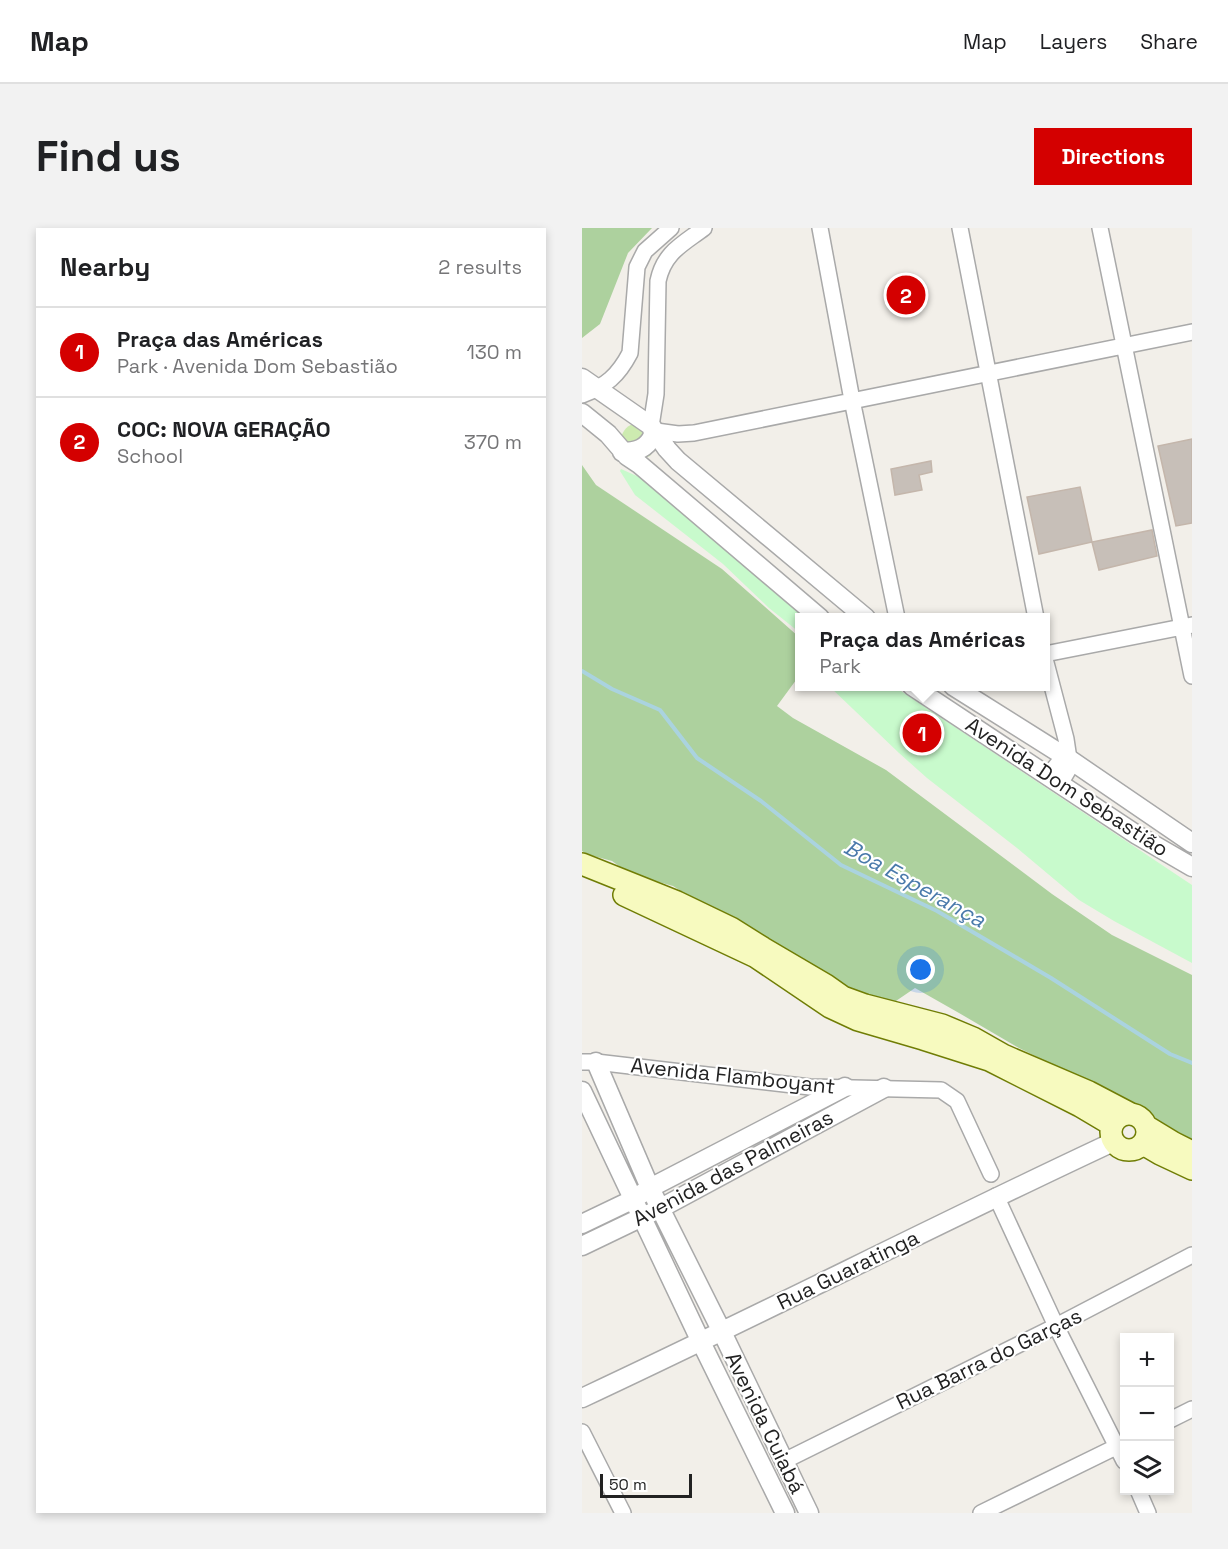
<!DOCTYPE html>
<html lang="en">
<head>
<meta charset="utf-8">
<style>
  :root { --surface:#fff; --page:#f2f2f2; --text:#202124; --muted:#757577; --line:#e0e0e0; --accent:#d40000 }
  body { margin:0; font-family:"Space Grotesk",sans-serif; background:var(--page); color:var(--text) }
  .controls { position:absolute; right:18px; bottom:18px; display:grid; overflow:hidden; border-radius:0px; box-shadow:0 3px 9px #0003 }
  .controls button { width:54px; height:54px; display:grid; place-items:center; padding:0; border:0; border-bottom:2px solid var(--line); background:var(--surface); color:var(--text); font:30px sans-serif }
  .scale { position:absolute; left:18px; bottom:15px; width:92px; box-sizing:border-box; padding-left:6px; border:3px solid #222; border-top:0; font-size:16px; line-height:21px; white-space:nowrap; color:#222; -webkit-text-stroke:4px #fff; paint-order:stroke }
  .you { position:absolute; left:339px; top:742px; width:21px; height:21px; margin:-15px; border:4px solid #fff; border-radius:50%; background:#1a73e8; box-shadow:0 0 0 9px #1a73e833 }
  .badge { display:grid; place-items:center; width:39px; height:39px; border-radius:50%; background:var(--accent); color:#fff; font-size:20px; font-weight:700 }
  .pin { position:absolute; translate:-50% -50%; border:3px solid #fff; box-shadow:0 2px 6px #0006 }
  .popup { position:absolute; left:213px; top:385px; width:255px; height:78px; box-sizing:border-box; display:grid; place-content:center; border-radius:0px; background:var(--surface); filter:drop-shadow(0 2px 4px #0005); font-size:20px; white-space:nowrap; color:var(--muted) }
  .popup b { font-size:22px; color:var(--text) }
  .popup::after { content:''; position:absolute; left:50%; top:100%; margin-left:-12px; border:12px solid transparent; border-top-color:var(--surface) }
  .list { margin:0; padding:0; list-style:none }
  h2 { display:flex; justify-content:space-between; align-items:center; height:78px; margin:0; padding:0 24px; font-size:26px }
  h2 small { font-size:20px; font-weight:400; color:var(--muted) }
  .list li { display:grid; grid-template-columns:39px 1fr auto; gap:18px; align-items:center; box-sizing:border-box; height:90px; padding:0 24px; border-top:2px solid var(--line) }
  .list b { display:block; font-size:22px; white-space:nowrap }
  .list p { margin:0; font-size:20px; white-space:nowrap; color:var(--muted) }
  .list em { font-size:20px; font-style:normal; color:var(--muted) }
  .icon { flex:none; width:33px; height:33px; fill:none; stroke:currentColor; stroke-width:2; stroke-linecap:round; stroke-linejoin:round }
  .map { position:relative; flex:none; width:610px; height:1285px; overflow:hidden; border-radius:0px }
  header { display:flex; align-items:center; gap:36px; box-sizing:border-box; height:84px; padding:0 30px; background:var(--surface); border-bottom:2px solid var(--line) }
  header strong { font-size:28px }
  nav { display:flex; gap:33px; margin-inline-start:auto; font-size:21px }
  .intro { display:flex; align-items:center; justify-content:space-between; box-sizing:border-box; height:144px; padding:0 36px }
  h1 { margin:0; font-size:42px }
  .button { padding:15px 27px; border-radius:0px; background:var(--accent); color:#fff; font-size:21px; font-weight:700 }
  main { display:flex; gap:36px; padding:0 36px }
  aside { flex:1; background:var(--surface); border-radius:0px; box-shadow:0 3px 9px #0003 }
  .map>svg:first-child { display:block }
  .grass { fill:#cdebb0 }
  .forest { fill:#add19e }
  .park { fill:#c8facc }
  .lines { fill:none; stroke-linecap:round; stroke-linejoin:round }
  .stream { stroke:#aad3df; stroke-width:4 }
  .building { fill:#c7bfb8; stroke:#c4b6ab; stroke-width:1.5 }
  .minor-casing { stroke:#a9a9a9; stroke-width:18 }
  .tertiary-casing { stroke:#a9a9a9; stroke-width:21 }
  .secondary-casing { stroke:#707d05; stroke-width:24 }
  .minor { stroke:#fff; stroke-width:15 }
  .tertiary { stroke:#fff; stroke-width:18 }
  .secondary { stroke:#f7fabf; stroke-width:21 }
  .labels { text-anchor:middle; stroke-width:4.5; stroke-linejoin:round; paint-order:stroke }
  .street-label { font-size:21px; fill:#222; stroke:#fff }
  .water-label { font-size:22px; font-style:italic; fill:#4a7aab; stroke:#fff }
</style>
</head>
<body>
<header>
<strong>Map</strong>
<nav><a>Map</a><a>Layers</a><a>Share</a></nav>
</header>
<div class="intro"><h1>Find us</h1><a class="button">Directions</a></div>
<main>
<aside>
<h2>Nearby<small>2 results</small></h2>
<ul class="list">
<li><span class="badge">1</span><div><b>Praça das Américas</b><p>Park · Avenida Dom Sebastião</p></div><em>130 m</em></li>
<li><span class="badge">2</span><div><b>COC: NOVA GERAÇÃO</b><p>School</p></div><em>370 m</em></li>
</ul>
</aside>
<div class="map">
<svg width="610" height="1285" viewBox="0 0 610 1285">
  <rect width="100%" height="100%" fill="#f2efe9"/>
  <path class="grass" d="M 55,195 L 74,219 L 68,228 L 63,230 L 38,212 C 41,202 45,197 55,195 Z"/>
  <path class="forest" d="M 0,0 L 70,0 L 46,25 L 18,96 L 0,110 Z
    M 0,237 L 14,257 L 140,341 L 217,409 L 217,448 L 195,478 L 211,490 L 304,542 L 470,666 L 530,707 L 610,747 L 610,915 L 579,895 L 523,868 L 502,852 L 437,820 L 377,785 L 333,760 L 311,775 L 275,766 L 116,674 L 91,658 L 48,646 L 30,633 L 4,626 L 0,623 Z"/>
  <path class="park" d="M 39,241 L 57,249 L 226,389 L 217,390 L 217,404 L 187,380 L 141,336 L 53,267 L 38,243 Z
    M 248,459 L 313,459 L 610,657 L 610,735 L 532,693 L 497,672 L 435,620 L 345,550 L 317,525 Z"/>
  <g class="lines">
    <path class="stream" d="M 0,443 L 30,461 L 78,482 L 115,530 L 179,573 L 259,637 L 355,683 L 469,750 L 588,826 L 610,835"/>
  </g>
  <path class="building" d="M 610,211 L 610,295 L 594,298 L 576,218 Z
    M 349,233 L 350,244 L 337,247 L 340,262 L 313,267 L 309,241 Z
    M 498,259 L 510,314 L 457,326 L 445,269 Z
    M 570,302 L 575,328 L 517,342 L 510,314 Z"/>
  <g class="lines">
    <defs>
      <path id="minor" d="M 238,0 L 270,172 L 315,390
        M 378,0 L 454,390
        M 518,0 L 610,448
        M 0,167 C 24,158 36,148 48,125 L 55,39 L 63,23 L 89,0
        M 69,198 L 74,166 L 76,53 C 82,24 101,16 122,0
        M 74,203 L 96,206 L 112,205 L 610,104
        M 463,426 L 610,397
        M 463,431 L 484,511 L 487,531 L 488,539 L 478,556
        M 466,548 L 478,533 L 487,531
        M 0,834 L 14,834 L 228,859 L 359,862 L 375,873 L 409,946
        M 414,968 L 474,1098 L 542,1233
        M 588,1192 L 610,1181
        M 0,1204 L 41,1285
        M 202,1233 L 474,1098 L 610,1027
        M 556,1262 L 566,1285
        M 399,1285 L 542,1215"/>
      <path id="tertiary" d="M 0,150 L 69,198 L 85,221 L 96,233 L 284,390
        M 0,185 L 26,206 L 45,228 L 57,236 L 238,390
        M 40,224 C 54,224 65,221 71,207 L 70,199
        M 330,458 L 555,607 L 610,639
        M 371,458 L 487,531 L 610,615
        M 14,834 L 68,960 L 140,1104 L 227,1285
        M 0,863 L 119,1114 L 203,1285
        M 0,996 L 52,971 L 68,960 L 263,859
        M 0,1018 L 79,980 L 302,860
        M 0,1170 C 178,1087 353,997 531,914"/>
      <path id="secondary" d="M 0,636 L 95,674 L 149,700 L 181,720 L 244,757 L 261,769 L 283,777 L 360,797 L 391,810 L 421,827 L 507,864 L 549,886
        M 42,667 L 174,729 L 248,779 L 276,792 L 341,811 L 407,832 L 498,878 L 530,897
        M529 904a18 18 0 1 1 36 0a18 18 0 1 1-36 0Z
        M 564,898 L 592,915 L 610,924
        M 561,916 L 578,926 L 610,941"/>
    </defs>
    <use href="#minor" class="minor-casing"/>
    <use href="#tertiary" class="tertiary-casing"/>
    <use href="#secondary" class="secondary-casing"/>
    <use href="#minor" class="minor"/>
    <use href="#tertiary" class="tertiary"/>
    <use href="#secondary" class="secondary"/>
  </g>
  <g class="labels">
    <g class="street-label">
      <text transform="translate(485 559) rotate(33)" y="7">Avenida Dom Sebastião</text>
      <text transform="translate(151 848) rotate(6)" y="7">Avenida Flamboyant</text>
      <text transform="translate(151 940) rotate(-28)" y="7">Avenida das Palmeiras</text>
      <text transform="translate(266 1042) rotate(-26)" y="7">Rua Guaratinga</text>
      <text transform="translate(407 1131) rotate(-26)" y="7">Rua Barra do Garças</text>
      <text transform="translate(183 1195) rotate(64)" y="7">Avenida Cuiabá</text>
    </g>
    <g class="water-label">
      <text transform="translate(333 655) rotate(29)" y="8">Boa Esperança</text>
    </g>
  </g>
</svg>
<div class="controls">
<button>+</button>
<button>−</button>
<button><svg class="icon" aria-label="layers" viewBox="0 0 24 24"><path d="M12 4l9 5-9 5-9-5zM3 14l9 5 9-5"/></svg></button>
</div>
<div class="scale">50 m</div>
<div class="you"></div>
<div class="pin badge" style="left:340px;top:505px">1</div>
<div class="popup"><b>Praça das Américas</b>Park</div>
<div class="pin badge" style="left:324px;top:67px">2</div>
</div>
</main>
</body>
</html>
